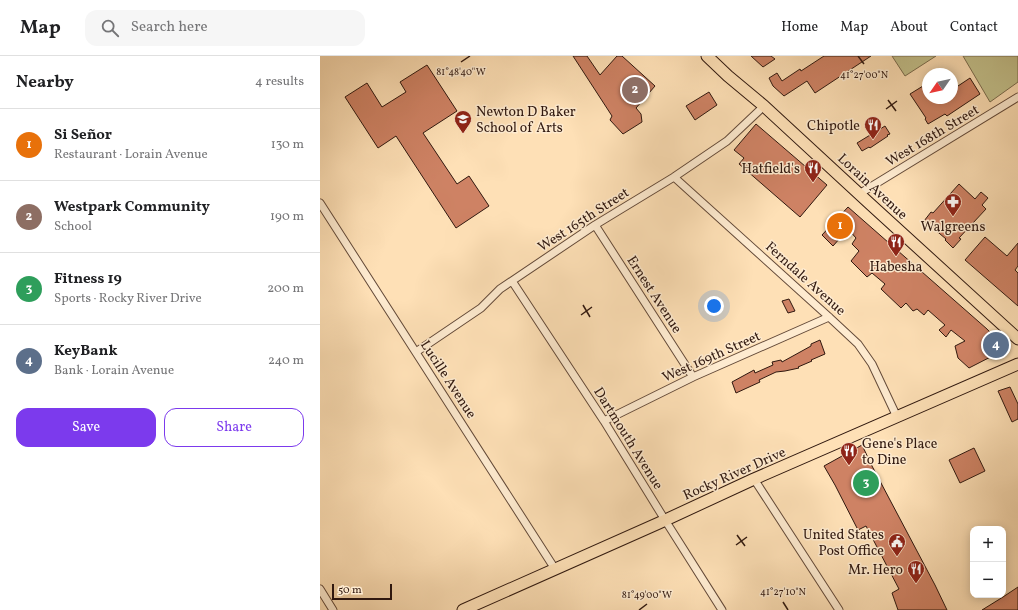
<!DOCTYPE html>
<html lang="en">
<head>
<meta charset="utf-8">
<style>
  :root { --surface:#fff; --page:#f6f6f6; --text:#202124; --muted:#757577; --line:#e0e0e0; --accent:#7c3aed }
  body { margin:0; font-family:Vollkorn,serif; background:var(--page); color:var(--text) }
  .controls { position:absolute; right:12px; bottom:12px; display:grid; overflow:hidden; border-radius:8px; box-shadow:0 2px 10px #0003 }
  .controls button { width:36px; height:36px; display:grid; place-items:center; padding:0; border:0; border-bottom:1px solid var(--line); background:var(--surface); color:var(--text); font:20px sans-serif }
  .compass { position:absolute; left:602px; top:12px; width:36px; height:36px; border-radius:50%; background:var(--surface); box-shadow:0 2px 10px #0003; rotate:236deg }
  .scale { position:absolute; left:12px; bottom:10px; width:60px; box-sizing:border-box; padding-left:4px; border:2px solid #30180f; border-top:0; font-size:11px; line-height:14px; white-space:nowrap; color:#30180f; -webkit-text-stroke:3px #feebd0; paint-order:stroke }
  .you { position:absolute; left:394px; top:250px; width:14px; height:14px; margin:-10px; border:3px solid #fff; border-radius:50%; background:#1a73e8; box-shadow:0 0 0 6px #1a73e833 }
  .badge { display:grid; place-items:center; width:26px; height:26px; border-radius:50%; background:var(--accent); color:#fff; font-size:13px; font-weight:700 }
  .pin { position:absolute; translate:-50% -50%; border:2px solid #fff; box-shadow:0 1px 4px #0006 }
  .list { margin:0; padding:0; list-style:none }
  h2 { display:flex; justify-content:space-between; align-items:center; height:52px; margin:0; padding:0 16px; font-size:17px }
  h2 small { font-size:13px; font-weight:400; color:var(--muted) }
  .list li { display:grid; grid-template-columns:26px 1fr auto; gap:12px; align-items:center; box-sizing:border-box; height:72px; padding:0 16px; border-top:1px solid var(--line) }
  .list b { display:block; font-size:15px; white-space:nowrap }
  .list p { margin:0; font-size:13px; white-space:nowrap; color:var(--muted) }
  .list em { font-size:13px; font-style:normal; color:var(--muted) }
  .actions { display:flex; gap:8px; padding:12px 16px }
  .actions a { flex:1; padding:9px 0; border:1px solid var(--accent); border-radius:12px; text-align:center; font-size:14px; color:var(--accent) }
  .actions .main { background:var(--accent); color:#fff }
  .icon { flex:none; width:22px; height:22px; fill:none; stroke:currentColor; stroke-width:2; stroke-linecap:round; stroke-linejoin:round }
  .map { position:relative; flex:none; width:698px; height:554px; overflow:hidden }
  header { display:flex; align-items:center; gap:24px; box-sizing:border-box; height:56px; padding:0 20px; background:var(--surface); border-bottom:1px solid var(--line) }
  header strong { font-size:19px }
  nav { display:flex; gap:22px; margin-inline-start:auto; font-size:14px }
  .search { width:280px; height:36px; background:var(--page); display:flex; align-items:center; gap:10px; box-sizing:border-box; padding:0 14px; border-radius:12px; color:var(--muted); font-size:15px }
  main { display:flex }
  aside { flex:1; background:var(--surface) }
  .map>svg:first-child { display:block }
  .green { fill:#c3c18c; stroke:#7a6c4e }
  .building { fill:#ce8264; stroke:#30180f }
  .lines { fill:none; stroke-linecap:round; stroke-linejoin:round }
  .street-casing { stroke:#644a39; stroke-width:9 }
  .primary-casing { stroke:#30180f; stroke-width:13 }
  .street { stroke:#feebd0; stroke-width:7 }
  .primary { stroke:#fee0b6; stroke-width:11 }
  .ticks { fill:none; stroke:#30180f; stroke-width:1.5 }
  .labels { text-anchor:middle; stroke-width:3; stroke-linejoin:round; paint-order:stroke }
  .poi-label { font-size:14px; fill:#30180f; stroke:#feebd0; text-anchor:end }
  .street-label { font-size:14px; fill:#30180f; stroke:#feebd0 }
  .ticks-label { font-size:10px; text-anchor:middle; fill:#30180f; stroke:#feebd0; stroke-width:3; stroke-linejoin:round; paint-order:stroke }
</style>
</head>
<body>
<header>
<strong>Map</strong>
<div class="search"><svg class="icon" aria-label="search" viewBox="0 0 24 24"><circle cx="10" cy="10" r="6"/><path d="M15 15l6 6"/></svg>Search here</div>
<nav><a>Home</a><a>Map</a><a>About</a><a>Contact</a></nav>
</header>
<main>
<aside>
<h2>Nearby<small>4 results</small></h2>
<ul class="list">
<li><span class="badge" style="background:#e8710a">1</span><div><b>Si Señor</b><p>Restaurant · Lorain Avenue</p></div><em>130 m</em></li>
<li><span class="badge" style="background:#8d6e63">2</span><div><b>Westpark Community</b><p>School</p></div><em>190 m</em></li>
<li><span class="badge" style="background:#2e9e5b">3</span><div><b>Fitness 19</b><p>Sports · Rocky River Drive</p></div><em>200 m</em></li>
<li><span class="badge" style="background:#5c6f8a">4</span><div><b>KeyBank</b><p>Bank · Lorain Avenue</p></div><em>240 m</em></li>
</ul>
<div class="actions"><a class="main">Save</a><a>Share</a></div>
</aside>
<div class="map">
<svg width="698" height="554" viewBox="0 0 698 554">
  <rect width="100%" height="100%" fill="#fee0b6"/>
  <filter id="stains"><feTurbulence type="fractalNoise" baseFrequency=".005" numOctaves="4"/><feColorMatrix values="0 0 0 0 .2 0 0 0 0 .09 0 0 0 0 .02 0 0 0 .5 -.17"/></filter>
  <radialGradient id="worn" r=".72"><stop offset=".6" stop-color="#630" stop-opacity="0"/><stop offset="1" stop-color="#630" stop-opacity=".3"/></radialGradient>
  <path class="green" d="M 572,0 L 616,0 L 585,20 Z
    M 643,0 L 698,0 L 698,26 L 670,46 Z"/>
  <path class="building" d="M 253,0 L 267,0 L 280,19 L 297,0 L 302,0 L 335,30 L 316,52 L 321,58 L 322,66 L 303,78 L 290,64 L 292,60 Z
    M 431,0 L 451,0 L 455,3 L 443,11 Z
    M 504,0 L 551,0 L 495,37 L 487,25 L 464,40 L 453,30 L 449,22 L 457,17 L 462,25 L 480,13 L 481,15 Z
    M 107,9 L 137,55 L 103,77 L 137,128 L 149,120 L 169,150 L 136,172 L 76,80 L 58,92 L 25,41 L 47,27 L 62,51 L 86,36 L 80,26 Z
    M 650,22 L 660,38 L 627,60 L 625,58 L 608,68 L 605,63 L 606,62 L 590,38 L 603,30 L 608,39 L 608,42 L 610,42 L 613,46 L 620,42 L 632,42 L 632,34 Z
    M 389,36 L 397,49 L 375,64 L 366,50 Z
    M 436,68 L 507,129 L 480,161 L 419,108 L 424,102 L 414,94 Z
    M 565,70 L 570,78 L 567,79 L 568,80 L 550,92 L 549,91 L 542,95 L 537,87 Z
    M 639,128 L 655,143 L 661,136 L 668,142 L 662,149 L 666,153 L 639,182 L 641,183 L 633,192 L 625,184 L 626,183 L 613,172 L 612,173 L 604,165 L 611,156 L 613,157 Z
    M 528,151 L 667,273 L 686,293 L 649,312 L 638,302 L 635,290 L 645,285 L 631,274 L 626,281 L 619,274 L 625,269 L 608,254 L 604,259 L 597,253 L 593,255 L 586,247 L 581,252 L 561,233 L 565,228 L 552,217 L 547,221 L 531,205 L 539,195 L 532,188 L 536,182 L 528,173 L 513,190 L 502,179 Z
    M 665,181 L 687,200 L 698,187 L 698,210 L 695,214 L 698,217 L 698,250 L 645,204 Z
    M 469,243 L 475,255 L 468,257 L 462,245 Z
    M 500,284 L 505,298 L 491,304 L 492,305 L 478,311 L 479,312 L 465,315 L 456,316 L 439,324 L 440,326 L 416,337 L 412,326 L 434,314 L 435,317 L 453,309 L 452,306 L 461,304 L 462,306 L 491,290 L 491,288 Z
    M 690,331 L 698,348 L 698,363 L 692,366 L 678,335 Z
    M 542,389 L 552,410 L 615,529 L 627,554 L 578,554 L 572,537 L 579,533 L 546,470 L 538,474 L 515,429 L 504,410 Z
    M 654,392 L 665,415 L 640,427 L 629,404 Z
    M 698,531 L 698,554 L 662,554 L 683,541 Z"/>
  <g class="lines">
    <defs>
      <path id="street" d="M 354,121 L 509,261 L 538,288 L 552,308 L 577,361
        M 539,138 L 698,41
        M 0,147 L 235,513
        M 275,169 L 373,321
        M 192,225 L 284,365 L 345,464 L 402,554
        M 96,296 L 161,252 L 180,233 L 275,169 L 354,121 L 407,85 L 444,50
        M 284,365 L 373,321 L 509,261
        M 434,423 L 519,554
        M 0,533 L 13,554"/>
      <path id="primary" d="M 387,0 L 408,20 L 444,50 L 549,147 L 698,283
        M 143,554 L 339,467 L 434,423 L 698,308"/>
    </defs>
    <use href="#street" class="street-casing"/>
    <use href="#primary" class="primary-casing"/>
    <use href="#street" class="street"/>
    <use href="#primary" class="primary"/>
  </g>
  <path class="ticks" d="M 538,0 L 544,8M 141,6 L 150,0M 568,44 L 576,55M 566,53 L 577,45M 263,249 L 270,261M 261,259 L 272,251M 417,479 L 425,490M 416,489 L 427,481M 463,546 L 468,554M 319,554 L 327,548"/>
  <defs>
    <symbol id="school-pin" viewBox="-11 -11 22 30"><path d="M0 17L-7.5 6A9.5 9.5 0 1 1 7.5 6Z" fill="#8f2418" stroke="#feebd0"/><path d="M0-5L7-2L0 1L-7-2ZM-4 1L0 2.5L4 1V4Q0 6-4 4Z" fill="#fff"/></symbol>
    <symbol id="restaurant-pin" viewBox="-11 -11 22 30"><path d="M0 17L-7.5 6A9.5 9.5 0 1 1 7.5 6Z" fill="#8f2418" stroke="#feebd0"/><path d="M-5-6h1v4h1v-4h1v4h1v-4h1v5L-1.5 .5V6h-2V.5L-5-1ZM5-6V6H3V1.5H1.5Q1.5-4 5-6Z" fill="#fff"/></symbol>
    <symbol id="pharmacy-pin" viewBox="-11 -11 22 30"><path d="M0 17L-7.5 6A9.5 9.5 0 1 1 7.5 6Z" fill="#8f2418" stroke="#feebd0"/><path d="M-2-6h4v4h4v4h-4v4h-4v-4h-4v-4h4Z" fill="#fff"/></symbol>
    <symbol id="civic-pin" viewBox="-11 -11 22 30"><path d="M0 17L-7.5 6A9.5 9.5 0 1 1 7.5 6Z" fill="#8f2418" stroke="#feebd0"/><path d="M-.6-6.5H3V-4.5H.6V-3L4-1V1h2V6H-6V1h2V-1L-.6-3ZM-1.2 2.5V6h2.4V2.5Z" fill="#fff"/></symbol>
  </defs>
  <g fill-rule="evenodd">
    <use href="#school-pin" x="133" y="53" width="20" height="27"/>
    <use href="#restaurant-pin" x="543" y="59" width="20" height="27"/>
    <use href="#restaurant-pin" x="483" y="102" width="20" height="27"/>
    <use href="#pharmacy-pin" x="623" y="136" width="20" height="27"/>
    <use href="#restaurant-pin" x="566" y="176" width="20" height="27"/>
    <use href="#restaurant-pin" x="519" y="385" width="20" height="27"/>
    <use href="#civic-pin" x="567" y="476" width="20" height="27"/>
    <use href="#restaurant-pin" x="586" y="503" width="20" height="27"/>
  </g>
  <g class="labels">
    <g class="poi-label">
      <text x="156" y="60" text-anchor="start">Newton D Baker<tspan x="156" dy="16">School of Arts</tspan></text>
      <text x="540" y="74">Chipotle</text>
      <text x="480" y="117">Hatfield's</text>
      <text x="633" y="175" text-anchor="middle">Walgreens</text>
      <text x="576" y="215" text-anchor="middle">Habesha</text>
      <text x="542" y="392" text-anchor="start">Gene's Place<tspan x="542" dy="16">to Dine</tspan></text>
      <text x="564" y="483">United States<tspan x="564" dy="16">Post Office</tspan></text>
      <text x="583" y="518">Mr. Hero</text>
    </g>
    <g class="street-label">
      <text transform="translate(612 79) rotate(-31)" y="5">West 168th Street</text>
      <text transform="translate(553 130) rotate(43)" y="5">Lorain Avenue</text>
      <text transform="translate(263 163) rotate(-33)" y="5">West 165th Street</text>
      <text transform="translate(486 222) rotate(42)" y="5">Ferndale Avenue</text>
      <text transform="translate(335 238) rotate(57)" y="5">Ernest Avenue</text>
      <text transform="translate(391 300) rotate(-24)" y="5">West 169th Street</text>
      <text transform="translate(129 323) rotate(57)" y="5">Lucille Avenue</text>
      <text transform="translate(309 382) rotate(58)" y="5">Dartmouth Avenue</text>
      <text transform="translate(414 417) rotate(-24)" y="5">Rocky River Drive</text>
    </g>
  </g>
  <g class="ticks-label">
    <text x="141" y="19">81°48'40"W</text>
    <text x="544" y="22">41°27'00"N</text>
    <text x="463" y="539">41°27'10"N</text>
    <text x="327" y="542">81°49'00"W</text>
  </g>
  <rect width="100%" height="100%" filter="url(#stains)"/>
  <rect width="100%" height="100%" fill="url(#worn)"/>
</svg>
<div class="controls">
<button>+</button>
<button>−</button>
</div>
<svg class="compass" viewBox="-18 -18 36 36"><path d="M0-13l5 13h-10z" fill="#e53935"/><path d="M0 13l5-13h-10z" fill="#757577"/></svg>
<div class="scale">50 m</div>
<div class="you"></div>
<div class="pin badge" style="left:520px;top:170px;background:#e8710a">1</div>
<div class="pin badge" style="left:315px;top:34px;background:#8d6e63">2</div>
<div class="pin badge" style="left:546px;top:427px;background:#2e9e5b">3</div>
<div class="pin badge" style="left:676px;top:289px;background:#5c6f8a">4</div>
</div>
</main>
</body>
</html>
